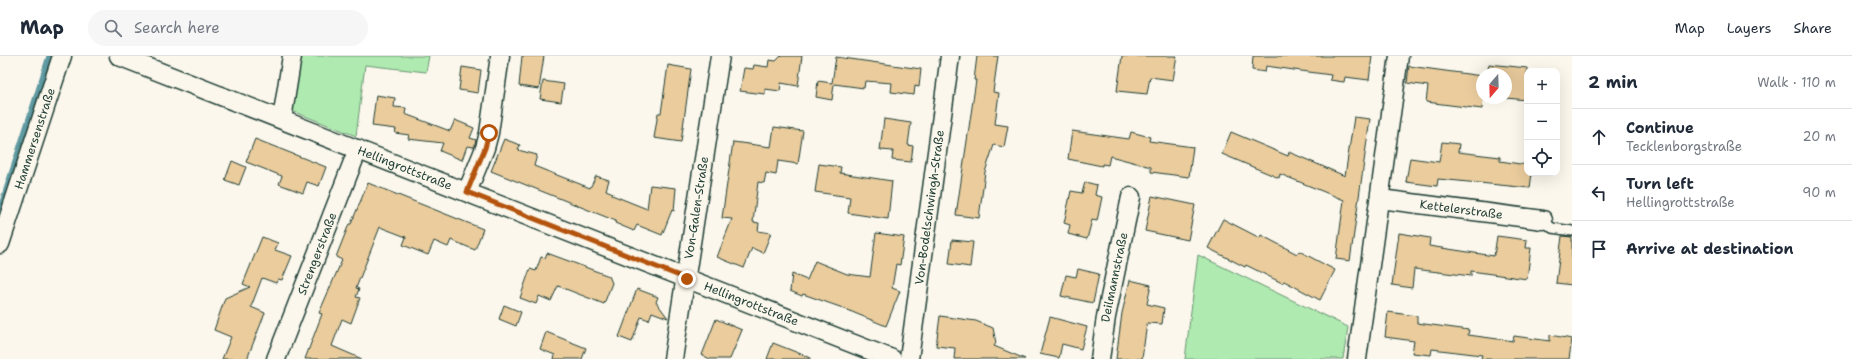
<!DOCTYPE html>
<html lang="en">
<head>
<meta charset="utf-8">
<style>
  :root { --surface:#fff; --page:#f6f6f7; --text:#1f2937; --muted:#747a83; --line:#e0e1e3 }
  body { margin:0; font-family:"Shantell Sans",sans-serif; background:var(--page); color:var(--text) }
  .controls { position:absolute; right:12px; top:12px; display:grid; overflow:hidden; border-radius:8px; box-shadow:0 4px 16px #0002 }
  .controls button { width:36px; height:36px; display:grid; place-items:center; padding:0; border:0; border-bottom:1px solid var(--line); background:var(--surface); color:var(--text); font:20px sans-serif }
  .compass { position:absolute; left:1476px; top:12px; width:36px; height:36px; border-radius:50%; background:var(--surface); box-shadow:0 4px 16px #0002; rotate:199deg }
  .stop { position:absolute; width:12px; height:12px; margin:-9px; border:3px solid #b45309; border-radius:50%; background:#fff }
  .stop.end { background:#b45309; border-color:#fff; box-shadow:0 1px 4px #0008 }
  .list { margin:0; padding:0; list-style:none }
  h2 { display:flex; justify-content:space-between; align-items:center; height:52px; margin:0; padding:0 16px; font-size:17px }
  h2 small { font-size:13px; font-weight:400; color:var(--muted) }
  .list li { display:grid; grid-template-columns:26px 1fr auto; gap:12px; align-items:center; box-sizing:border-box; height:56px; padding:0 16px; border-top:1px solid var(--line) }
  .list b { display:block; font-size:15px; white-space:nowrap }
  .list p { margin:0; font-size:13px; white-space:nowrap; color:var(--muted) }
  .list em { font-size:13px; font-style:normal; color:var(--muted) }
  .icon { flex:none; width:22px; height:22px; fill:none; stroke:currentColor; stroke-width:2; stroke-linecap:round; stroke-linejoin:round }
  .map { position:relative; flex:none; width:1572px; height:303px; overflow:hidden }
  header { display:flex; align-items:center; gap:24px; box-sizing:border-box; height:56px; padding:0 20px; background:var(--surface); border-bottom:1px solid var(--line) }
  header strong { font-size:19px }
  nav { display:flex; gap:22px; margin-inline-start:auto; font-size:14px }
  .search { width:280px; height:36px; background:var(--page); display:flex; align-items:center; gap:10px; box-sizing:border-box; padding:0 14px; border-radius:22px; color:var(--muted); font-size:15px }
  main { display:flex }
  aside { flex:1; background:var(--surface) }
  .map>svg:first-child { display:block }
  .green { fill:#afeab0; stroke:#679472 }
  .lines { fill:none; stroke-linecap:round; stroke-linejoin:round }
  .stream { stroke:#5f99a1; stroke-width:5 }
  .building { fill:#eacc9d; stroke:#1f3d34 }
  .service-casing { stroke:#1f3d34; stroke-width:12 }
  .minor-casing { stroke:#1f3d34; stroke-width:21 }
  .service { stroke:#fbf7ec; stroke-width:9 }
  .minor { stroke:#fbf7ec; stroke-width:18 }
  .route { stroke:#b45309; stroke-width:5 }
  .labels { text-anchor:middle; stroke-width:4; stroke-linejoin:round; paint-order:stroke }
  .street-label { font-size:12px; fill:#1f3d34; stroke:#fbf7ec }
</style>
</head>
<body>
<header>
<strong>Map</strong>
<div class="search"><svg class="icon" aria-label="search" viewBox="0 0 24 24"><circle cx="10" cy="10" r="6"/><path d="M15 15l6 6"/></svg>Search here</div>
<nav><a>Map</a><a>Layers</a><a>Share</a></nav>
</header>
<main>
<div class="map">
<svg width="1572" height="303" viewBox="0 0 1572 303">
  <rect width="100%" height="100%" fill="#fbf7ec"/>
  <filter id="ink" filterUnits="userSpaceOnUse"><feTurbulence type="fractalNoise" baseFrequency=".025" numOctaves="2"/><feDisplacementMap in="SourceGraphic" scale="8" xChannelSelector="R" yChannelSelector="G"/><feConvolveMatrix kernelMatrix="1 2 1 2 8 2 1 2 1" color-interpolation-filters="sRGB"/></filter>
  <g filter="url(#ink)">
    <path class="green" d="M 300,0 L 429,0 L 426,16 L 365,9 L 356,80 L 292,55 Z
      M 1198,199 L 1348,271 L 1343,303 L 1185,303 Z"/>
    <g class="lines">
      <path class="stream" d="M 0,152 L 49,0"/>
    </g>
    <path class="building" d="M 522,0 L 544,0 L 539,33 L 519,30 Z
      M 781,0 L 802,0 L 798,30 L 781,27 L 780,35 L 765,33 L 765,38 L 740,35 L 744,12 L 753,13 L 754,9 L 768,11 L 769,4 L 776,5 Z
      M 977,0 L 998,0 L 993,36 L 999,37 L 995,68 L 1008,70 L 1004,91 L 994,89 L 985,116 L 979,162 L 956,159 L 976,24 L 974,24 Z
      M 1122,0 L 1177,0 L 1173,24 L 1150,21 L 1147,38 L 1117,35 Z
      M 1253,0 L 1372,0 L 1369,24 L 1345,21 L 1344,26 L 1330,24 L 1331,19 L 1294,14 L 1266,10 L 1265,16 L 1252,14 Z
      M 836,1 L 921,13 L 919,31 L 915,30 L 914,39 L 891,36 L 892,27 L 865,25 L 864,32 L 834,28 L 832,44 L 816,41 L 818,25 L 832,27 Z
      M 1489,8 L 1527,12 L 1527,44 L 1506,42 L 1506,18 L 1487,18 Z
      M 668,9 L 691,13 L 681,86 L 654,82 L 658,57 L 661,57 Z
      M 1409,10 L 1482,20 L 1482,42 L 1483,42 L 1482,53 L 1426,46 L 1428,30 L 1407,27 Z
      M 462,11 L 481,14 L 478,37 L 459,34 Z
      M 543,25 L 564,28 L 561,46 L 540,43 Z
      M 376,39 L 395,42 L 394,51 L 406,52 L 405,58 L 450,75 L 455,64 L 474,72 L 470,82 L 476,84 L 474,91 L 467,90 L 462,104 L 440,95 L 443,87 L 408,83 L 409,79 L 395,77 L 396,73 L 372,70 Z
      M 1354,61 L 1370,63 L 1350,205 L 1336,203 L 1344,144 L 1280,118 L 1279,122 L 1222,98 L 1231,76 L 1288,100 L 1289,96 L 1345,120 Z
      M 884,63 L 911,67 L 908,89 L 913,90 L 911,106 L 892,104 L 893,95 L 880,94 Z
      M 774,71 L 803,75 L 798,108 L 778,105 L 776,119 L 766,117 L 764,127 L 758,126 L 753,166 L 759,167 L 758,175 L 771,177 L 763,197 L 752,192 L 744,212 L 717,201 L 732,163 L 722,162 L 733,86 L 771,91 Z
      M 1072,75 L 1129,83 L 1131,76 L 1150,81 L 1149,85 L 1193,91 L 1189,121 L 1151,116 L 1151,111 L 1110,100 L 1108,109 L 1102,108 L 1102,110 L 1068,103 Z
      M 255,83 L 326,111 L 319,130 L 307,126 L 303,137 L 279,128 L 282,120 L 246,106 Z
      M 504,83 L 520,89 L 518,94 L 537,99 L 534,110 L 590,132 L 596,120 L 609,124 L 606,134 L 613,137 L 612,139 L 647,153 L 650,129 L 676,132 L 674,155 L 672,154 L 662,179 L 637,169 L 634,175 L 615,167 L 616,165 L 491,115 Z
      M 1442,86 L 1459,88 L 1458,96 L 1500,101 L 1500,105 L 1527,109 L 1527,117 L 1532,117 L 1530,132 L 1438,123 L 1437,130 L 1406,126 L 1410,102 L 1439,106 Z
      M 232,105 L 246,111 L 239,129 L 225,124 Z
      M 819,108 L 841,111 L 840,117 L 892,125 L 888,163 L 848,157 L 850,141 L 815,136 Z
      M 1085,126 L 1097,129 L 1095,139 L 1102,141 L 1097,165 L 1092,164 L 1087,183 L 1068,178 L 1070,169 L 1064,167 L 1071,135 L 1082,137 Z
      M 368,127 L 483,173 L 475,194 L 451,184 L 448,191 L 434,185 L 428,199 L 403,189 L 406,181 L 380,171 L 356,232 L 359,233 L 356,241 L 360,242 L 351,267 L 342,263 L 332,290 L 362,303 L 305,303 L 322,258 L 319,257 L 342,204 L 336,201 L 349,168 L 351,168 Z
      M 1152,140 L 1195,149 L 1188,184 L 1145,175 Z
      M 1223,163 L 1260,182 L 1261,179 L 1297,198 L 1299,195 L 1335,214 L 1320,244 L 1284,225 L 1282,227 L 1246,209 L 1245,211 L 1208,192 Z
      M 876,177 L 904,181 L 900,209 L 896,208 L 892,232 L 900,235 L 886,270 L 840,251 L 803,238 L 802,240 L 790,235 L 792,218 L 807,224 L 815,205 L 847,218 L 870,221 Z
      M 1399,177 L 1430,182 L 1429,190 L 1494,200 L 1497,180 L 1527,184 L 1526,192 L 1531,192 L 1527,223 L 1471,215 L 1471,220 L 1414,213 L 1412,232 L 1392,229 Z
      M 1562,180 L 1572,181 L 1572,229 L 1556,227 Z
      M 262,181 L 278,187 L 275,194 L 292,200 L 282,224 L 278,223 L 276,227 L 262,222 L 251,251 L 265,257 L 247,303 L 222,303 L 231,281 L 214,274 L 225,242 L 250,231 L 243,228 Z
      M 952,184 L 973,186 L 970,211 L 949,208 Z
      M 547,197 L 609,220 L 612,227 L 604,248 L 558,230 L 551,245 L 539,240 L 536,248 L 520,242 L 530,213 L 536,215 L 541,201 L 545,202 Z
      M 1078,213 L 1099,218 L 1093,247 L 1061,240 L 1066,219 L 1076,221 Z
      M 1130,224 L 1151,229 L 1147,248 L 1164,252 L 1162,268 L 1147,267 L 1142,303 L 1116,303 L 1122,257 Z
      M 637,233 L 658,241 L 656,246 L 668,262 L 652,256 L 649,264 L 641,261 L 632,286 L 619,281 Z
      M 504,249 L 521,256 L 516,270 L 499,263 Z
      M 1388,256 L 1417,260 L 1417,267 L 1469,274 L 1468,279 L 1513,285 L 1514,280 L 1550,285 L 1550,279 L 1572,283 L 1569,303 L 1481,303 L 1482,299 L 1432,293 L 1431,299 L 1412,297 L 1414,285 L 1385,281 Z
      M 940,260 L 976,265 L 993,272 L 996,287 L 994,290 L 1025,303 L 954,303 L 955,292 L 936,290 Z
      M 1050,261 L 1087,271 L 1081,293 L 1062,288 L 1059,302 L 1040,298 Z
      M 716,263 L 742,274 L 730,303 L 710,303 L 702,299 Z
      M 546,276 L 586,292 L 582,303 L 554,303 L 555,299 L 540,293 Z
      M 773,287 L 811,302 L 811,303 L 767,303 Z"/>
    <g class="lines">
      <defs>
        <path id="service" d="M 1543,164 L 1552,172 L 1572,175"/>
        <g id="minor">
          <path id="s1" d="M 119,0 L 892,303"/>
          <path d="M 282,63 L 292,0"/>
          <path d="M 467,136 L 485,92 L 489,77 L 500,0"/>
          <path id="s2" d="M 1380,143 L 1543,164"/>
          <path id="s3" d="M 0,188 L 62,0"/>
          <path id="s4" d="M 276,303 L 358,93"/>
          <path id="s5" d="M 673,303 L 720,0"/>
          <path id="s6" d="M 909,303 L 950,0"/>
          <path id="s7" d="M 1100,303 L 1106,261 L 1131,141"/>
          <path d="M 1357,303 L 1399,0"/>
        </g>
      </defs>
      <use href="#service" class="service-casing"/>
      <use href="#minor" class="minor-casing"/>
      <use href="#service" class="service"/>
      <use href="#minor" class="minor"/>
    </g>
  </g>
  <g class="lines" filter="url(#ink)">
    <path class="route" d="M 489,77 L 485,92 L 467,136 L 687,223"/>
  </g>
  <g class="labels">
    <g class="street-label">
      <text dy="4" stroke="none"><textPath href="#s3" startOffset="111">Hammersenstraße</textPath></text>
      <text dy="4" stroke="none"><textPath href="#s1" startOffset="307">Hellingrottstraße</textPath></text>
      <text dy="4" stroke="none"><textPath href="#s6" startOffset="153">Von-Bodelschwingh-Straße</textPath></text>
      <text dy="4" stroke="none"><textPath href="#s5" startOffset="153">Von-Galen-Straße</textPath></text>
      <text dy="4" stroke="none"><textPath href="#s2" startOffset="82">Kettelerstraße</textPath></text>
      <text dy="4" stroke="none"><textPath href="#s4" startOffset="113">Strengerstraße</textPath></text>
      <text dy="4" stroke="none"><textPath href="#s7" startOffset="83">Deilmannstraße</textPath></text>
      <text dy="4" stroke="none"><textPath href="#s1" startOffset="679">Hellingrottstraße</textPath></text>
    </g>
  </g>
</svg>
<div class="controls">
<button>+</button>
<button>−</button>
<button><svg class="icon" aria-label="locate" viewBox="0 0 24 24"><circle cx="12" cy="12" r="6"/><path d="M12 2v4M12 18v4M2 12h4M18 12h4"/></svg></button>
</div>
<svg class="compass" viewBox="-18 -18 36 36"><path d="M0-13l5 13h-10z" fill="#e53935"/><path d="M0 13l5-13h-10z" fill="#747a83"/></svg>
<div class="stop" style="left:489px;top:77px"></div>
<div class="stop end" style="left:687px;top:223px"></div>
</div>
<aside>
<h2>2 min<small>Walk · 110 m</small></h2>
<ul class="list">
<li><svg class="icon" aria-label="ahead" viewBox="0 0 24 24"><path d="M12 20V5M6 11l6-6 6 6"/></svg><div><b>Continue</b><p>Tecklenborgstraße</p></div><em>20 m</em></li>
<li><svg class="icon" aria-label="left" viewBox="0 0 24 24"><path d="M17 20v-9H6M10 6l-5 5 5 5"/></svg><div><b>Turn left</b><p>Hellingrottstraße</p></div><em>90 m</em></li>
<li><svg class="icon" aria-label="arrive" viewBox="0 0 24 24"><path d="M6 21V4h12l-3 4 3 4H6"/></svg><div><b>Arrive at destination</b></div></li>
</ul>
</aside>
</main>
</body>
</html>
